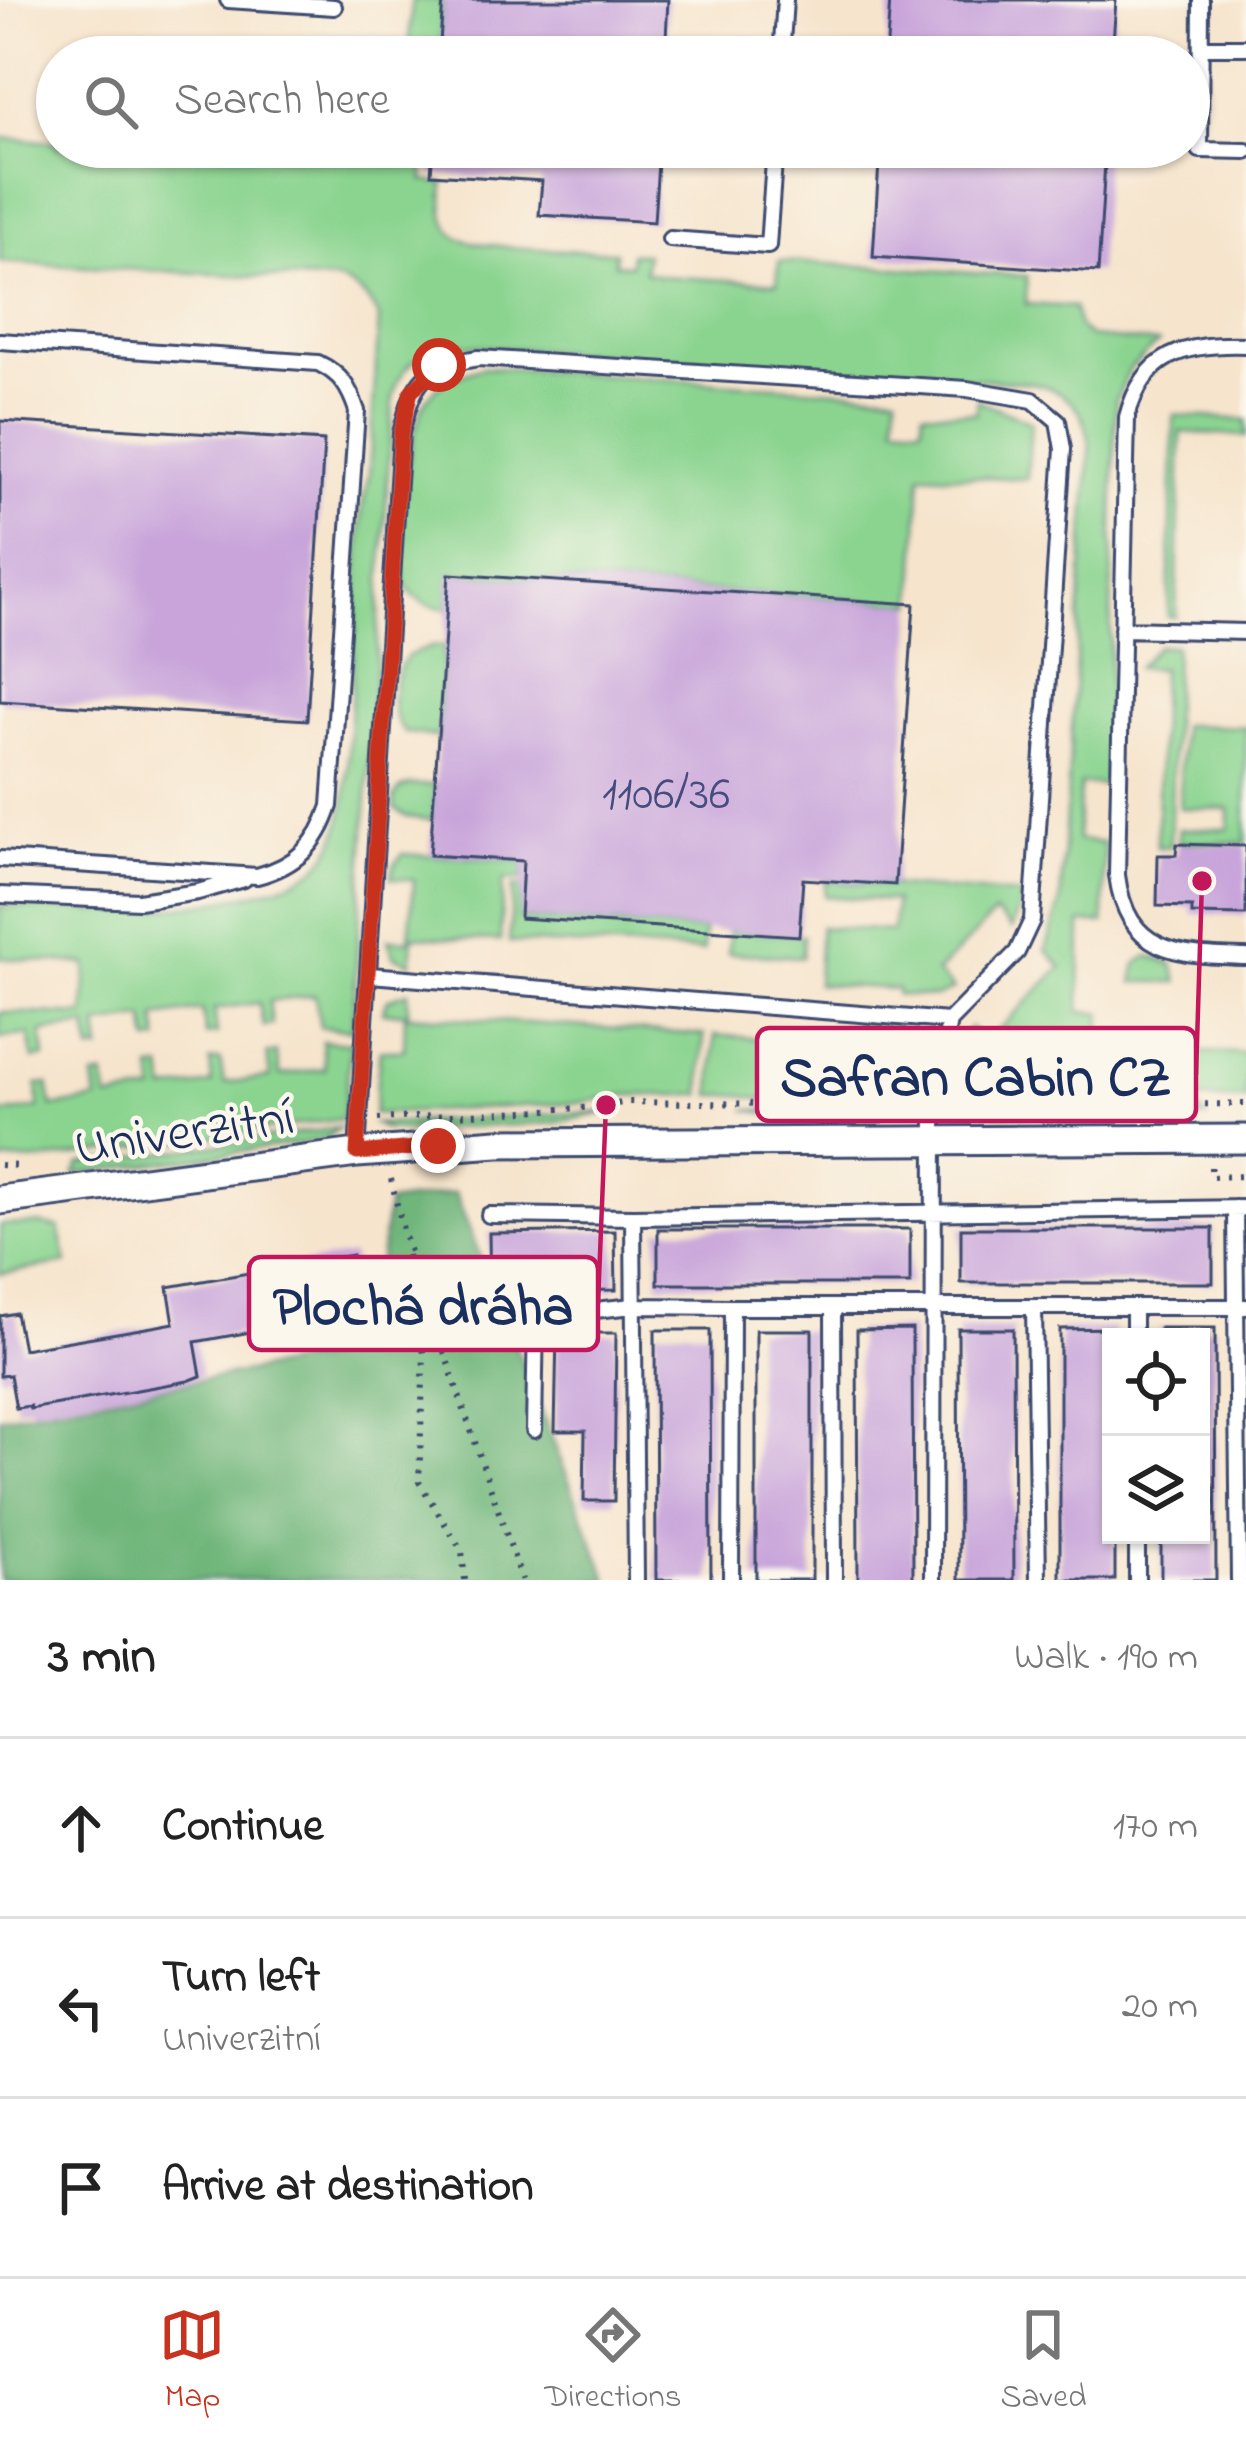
<!DOCTYPE html>
<html lang="en">
<head>
<meta charset="utf-8">
<style>
  :root { --surface:#fff; --page:#f6f6f6; --text:#222; --muted:#767676; --line:#e0e0e0; --accent:#c8321e }
  body { margin:0; font-family:"Indie Flower",sans-serif; background:var(--page); color:var(--text) }
  .controls { position:absolute; right:36px; bottom:36px; display:grid; overflow:hidden; border-radius:0px; box-shadow:0 3px 9px #0004 }
  .controls button { width:108px; height:108px; display:grid; place-items:center; padding:0; border:0; border-bottom:3px solid var(--line); background:var(--surface); color:var(--text); font:60px sans-serif }
  .stop { position:absolute; width:36px; height:36px; margin:-27px; border:9px solid #c8321e; border-radius:50%; background:#fff }
  .stop.end { background:#c8321e; border-color:#fff; box-shadow:0 3px 12px #0008 }
  .list { margin:0; padding:0; list-style:none }
  h2 { display:flex; justify-content:space-between; align-items:center; height:156px; margin:0; padding:0 48px; font-size:51px }
  h2 small { font-size:39px; font-weight:400; color:var(--muted) }
  .list li { display:grid; grid-template-columns:78px 1fr auto; gap:36px; align-items:center; box-sizing:border-box; height:180px; padding:0 48px; border-top:3px solid var(--line) }
  .list b { display:block; font-size:45px; white-space:nowrap }
  .list p { margin:0; font-size:39px; white-space:nowrap; color:var(--muted) }
  .list em { font-size:39px; font-style:normal; color:var(--muted) }
  .icon { flex:none; width:66px; height:66px; fill:none; stroke:currentColor; stroke-width:2; stroke-linecap:round; stroke-linejoin:round }
  .map { position:relative; flex:none; width:1246px; height:1580px; overflow:hidden }
  .search { position:absolute; background:var(--surface); box-shadow:0 3px 9px #0004; left:36px; right:36px; top:36px; height:132px; display:flex; align-items:center; gap:30px; box-sizing:border-box; padding:0 42px; border-radius:66px; color:var(--muted); font-size:45px }
  .sheet { height:696px; background:var(--surface) }
  nav { display:flex; justify-content:space-around; align-items:center; box-sizing:border-box; height:168px; border-top:3px solid var(--line); background:var(--surface); font-size:33px; color:var(--muted) }
  nav a { display:grid; justify-items:center; gap:6px }
  nav .on { color:var(--accent) }
  .map>svg:first-child { display:block }
  .green { fill:#8bd490; stroke:#538277; stroke-width:3 }
  .forest { fill:#70b67a; stroke:#46726c; stroke-width:3 }
  .building { fill:#c8a4da }
  .lines { fill:none; stroke-linecap:round; stroke-linejoin:round }
  .lane-casing { stroke:#3c4a6e; stroke-width:20 }
  .street-casing { stroke:#3c4a6e; stroke-width:33 }
  .path { stroke:#3c4a6e; stroke-width:6; stroke-dasharray:3 9; stroke-linecap:butt }
  .lane { stroke:#fff; stroke-width:14 }
  .street { stroke:#fff; stroke-width:27 }
  .route { stroke:#c8321e; stroke-width:15 }
  .labels { text-anchor:middle; stroke-width:9; stroke-linejoin:round; paint-order:stroke }
  .number-label { font-size:48px; fill:#464c7d }
  .street-label { font-size:54px; fill:#1b2f5e; stroke:#fbf7ec }
  .leader { fill:none; stroke:#c2185b; stroke-width:4.5 }
  .callout-dot { fill:#c2185b; stroke:#fbf7ec; stroke-width:4.5 }
  .callout { fill:#fbf7ec; stroke:#c2185b; stroke-width:4.5 }
  .callout-label { font-size:57px; text-anchor:middle; font-weight:bold; fill:#1b2f5e }
</style>
</head>
<body>
<div class="map">
<svg width="1246" height="1580" viewBox="0 0 1246 1580">
  <rect width="100%" height="100%" fill="#fbf7ec"/>
  <filter id="ink" filterUnits="userSpaceOnUse"><feTurbulence type="fractalNoise" baseFrequency=".00833" numOctaves="2"/><feDisplacementMap in="SourceGraphic" scale="24" xChannelSelector="R" yChannelSelector="G"/><feConvolveMatrix kernelMatrix="1 2 1 2 8 2 1 2 1" color-interpolation-filters="sRGB"/></filter>
  <filter id="wash" filterUnits="userSpaceOnUse"><feTurbulence type="fractalNoise" baseFrequency=".004" numOctaves="4" result="noise"/><feDisplacementMap in="SourceGraphic" scale="48" xChannelSelector="R" yChannelSelector="G"/><feGaussianBlur stdDeviation="2.7" result="paint"/><feColorMatrix in="noise" values="0 0 0 0 0 0 0 0 0 0 0 0 0 0 0 0 0 1.4 0 .05"/><feComposite in="paint" operator="in"/></filter>
  <g filter="url(#wash)">
    <rect width="100%" height="100%" fill="#f6e4cc"/>
    <path class="green" d="M 412,0 L 443,0 L 439,57 L 408,57 Z
      M 0,138 L 57,142 L 57,147 L 137,147 L 400,164 L 402,147 L 425,147 L 424,181 L 444,183 C 443,201 440,223 456,236 C 472,250 587,250 615,252 L 615,264 L 630,265 L 631,253 L 646,254 L 645,272 L 660,276 L 777,283 L 779,261 L 1027,276 L 1026,304 L 1073,307 L 1079,327 L 1090,337 L 1158,343 L 1130,369 L 1116,400 L 1107,785 L 1080,784 L 1077,840 L 1104,843 L 1104,923 L 1081,923 L 1080,1012 L 1102,1013 L 1101,1037 L 1075,1036 L 1074,1050 L 1246,1053 L 1246,1099 L 966,1101 C 948,1075 944,1050 970,1027 L 986,1042 L 1062,967 L 1046,950 L 1060,905 L 1090,451 C 1088,412 1071,393 1034,383 L 451,344 C 422,350 400,366 393,397 L 352,1030 L 320,1027 L 315,995 L 269,1001 L 272,1025 L 263,1026 L 259,1003 L 214,1009 L 217,1034 L 206,1035 L 202,1010 L 156,1017 L 159,1041 L 149,1042 L 145,1018 L 98,1025 L 101,1050 L 91,1051 L 87,1026 L 42,1032 L 45,1057 L 33,1059 L 29,1034 L 0,1038 L 0,1012 L 84,1015 L 87,964 L 0,958 L 0,906 C 43,908 88,913 131,911 C 176,909 290,895 320,864 C 338,845 342,820 346,795 L 362,508 L 369,475 L 379,317 C 369,299 359,288 339,281 L 0,262 Z
      M 483,367 L 897,394 L 896,424 L 922,426 L 923,411 L 976,413 L 977,400 L 1031,422 L 1027,479 L 921,474 L 914,604 L 450,574 L 447,609 C 430,606 417,603 408,588 C 392,559 408,425 428,398 C 441,379 463,374 483,367 Z
      M 1174,415 L 1246,420 L 1246,436 L 1181,432 L 1176,617 L 1168,617 Z
      M 434,646 L 444,646 L 438,737 L 404,732 C 386,712 392,677 407,656 Z
      M 1158,646 L 1175,646 L 1170,847 L 1157,847 L 1161,669 L 1137,668 Z
      M 1181,725 L 1246,727 L 1246,843 L 1179,842 L 1179,829 L 1229,829 L 1229,809 L 1180,808 Z
      M 410,785 L 435,785 L 433,820 L 407,817 L 395,809 L 394,798 L 400,789 Z
      M 403,854 L 523,861 L 522,880 L 503,880 L 500,941 L 413,936 L 411,963 L 394,956 L 388,939 L 409,940 L 414,880 L 391,878 L 395,863 Z
      M 826,881 L 1023,895 L 1012,929 L 995,913 L 937,973 L 953,989 L 936,997 L 897,995 L 897,989 L 817,984 L 820,927 L 893,931 L 895,901 L 825,896 Z
      M 513,887 L 522,887 L 520,918 L 704,930 L 703,951 L 509,942 Z
      M 729,931 L 803,936 L 802,957 L 728,953 Z
      M 1149,956 L 1173,964 L 1178,982 L 1133,982 L 1137,963 Z
      M 408,992 L 408,1015 L 704,1035 L 701,1095 L 622,1095 L 580,1103 L 374,1114 L 380,1050 L 404,1050 L 405,1013 L 383,1012 L 388,999 Z
      M 856,1021 L 892,1024 L 912,1032 C 918,1055 914,1081 901,1101 L 786,1103 L 741,1095 L 712,1095 L 715,1035 L 853,1046 Z
      M 322,1041 L 351,1043 L 343,1119 L 45,1160 L 0,1161 L 0,1114 L 39,1108 L 37,1085 L 48,1084 L 52,1107 L 97,1100 L 94,1078 L 104,1076 L 108,1099 L 155,1092 L 152,1069 L 163,1068 L 166,1091 L 212,1084 L 210,1061 L 220,1060 L 224,1083 L 270,1077 L 267,1054 L 276,1052 L 280,1075 L 325,1069 Z
      M 1197,1108 L 1206,1118 L 1000,1119 L 975,1110 Z
      M 745,1110 L 892,1110 C 851,1135 790,1116 745,1110 Z
      M 615,1111 L 554,1123 L 402,1130 L 384,1129 L 375,1124 Z
      M 339,1128 L 326,1138 L 303,1143 L 75,1174 L 80,1164 Z
      M 40,1224 L 59,1228 L 67,1263 L 0,1274 L 0,1225 Z"/>
    <path class="forest" d="M 455,1193 L 608,1580 L 0,1580 L 0,1417 L 367,1350 L 388,1203 Z"/>
    <g id="blocks">
      <path class="building" d="M 443,0 L 668,0 L 665,57 L 439,57 Z
        M 890,0 L 1116,0 L 1112,57 L 886,57 Z
        M 433,147 L 659,147 L 654,222 L 539,215 L 542,181 L 431,174 Z
        M 880,147 L 1106,147 L 1098,272 L 873,257 Z
        M 0,421 L 324,441 L 307,720 L 0,701 Z
        M 449,574 L 914,604 L 895,885 L 803,879 L 799,936 L 520,918 L 523,861 L 430,855 Z
        M 1177,844 L 1246,846 L 1246,915 L 1192,914 L 1192,907 L 1157,906 L 1158,855 L 1176,855 Z
        M 961,1228 L 1213,1228 L 1213,1283 L 961,1283 Z
        M 658,1229 L 910,1229 L 910,1284 L 658,1284 Z
        M 615,1231 L 616,1290 L 490,1292 L 489,1233 Z
        M 352,1255 L 363,1312 L 195,1342 L 201,1376 L 188,1381 L 30,1409 L 30,1406 L 16,1408 L 10,1375 L 0,1376 L 0,1316 L 16,1313 L 23,1349 L 158,1326 L 174,1323 L 168,1287 Z
        M 1114,1328 L 1114,1337 L 1111,1337 L 1111,1535 L 1115,1535 L 1115,1580 L 1060,1580 L 1060,1329 Z
        M 1160,1328 L 1215,1328 L 1216,1580 L 1161,1580 L 1161,1535 L 1201,1535 L 1201,1337 L 1160,1337 Z
        M 912,1329 L 913,1580 L 858,1580 L 857,1330 Z
        M 958,1329 L 1013,1329 L 1014,1580 L 959,1580 Z
        M 655,1330 L 710,1330 L 711,1580 L 656,1580 Z
        M 756,1330 L 812,1330 L 812,1580 L 756,1580 Z
        M 557,1333 L 616,1333 L 614,1501 L 584,1501 L 585,1431 L 555,1431 Z"/>
    </g>
  </g>
  <g filter="url(#ink)">
    <use href="#blocks" fill-opacity="0" stroke="#3c4a6e" stroke-width="3"/>
    <g class="lines">
      <defs>
        <path id="lane" d="M 228,0 L 334,7
          M 1201,0 L 1200,150 L 1246,151
          M 1201,47 L 1246,47
          M 781,57 L 785,0
          M 670,239 L 768,246 L 775,147
          M 0,341 L 318,363 C 341,374 349,387 357,411 L 330,806 C 318,844 296,866 257,876 L 0,859
          M 1246,345 C 1185,343 1144,353 1127,417 L 1117,875 C 1127,955 1179,955 1246,957
          M 1122,629 L 1246,632
          M 0,895 L 139,901 L 198,892 L 244,879
          M 370,975 L 949,1021
          M 357,1153 L 401,433 C 415,378 422,368 478,358 L 967,389 L 1033,400 L 1058,421 L 1063,449 L 1032,920 L 1017,952 L 949,1021 L 934,1106 L 933,1580
          M 1235,1208 L 1239,1580
          M 489,1215 L 633,1217
          M 833,1307 L 834,1580
          M 1034,1307 L 1038,1580
          M 1134,1307 L 1134,1337
          M 492,1316 L 536,1316
          M 534,1430 L 536,1316 L 634,1306 L 732,1307
          M 1137,1535 L 1137,1580
          M 636,1580 L 633,1217 L 1246,1208
          M 731,1580 L 732,1307 L 1246,1307"/>
        <path id="street" d="M 0,1200 L 357,1153 L 498,1143 L 1246,1139"/>
      </defs>
      <use href="#lane" class="lane-casing"/>
      <use href="#street" class="street-casing"/>
      <path class="path" d="M 953,1106 L 1246,1104
        M 378,1119 L 599,1107 L 628,1102 L 916,1106
        M 0,1165 L 20,1166
        M 1211,1167 L 1211,1177 L 1246,1176
        M 391,1179 L 404,1234 L 522,1580
        M 407,1255 L 424,1354 L 419,1482 L 462,1551 L 465,1580"/>
      <use href="#lane" class="lane"/>
      <use href="#street" class="street"/>
    </g>
  </g>
  <g class="lines" filter="url(#ink)">
    <path class="route" d="M 438,1146 L 357,1153 L 401,433 L 411,392 L 439,365"/>
  </g>
  <g class="labels">
    <g class="number-label">
      <text x="666" y="808">1106/36</text>
    </g>
    <g class="street-label">
      <text transform="translate(184 1129) rotate(-8)" y="19">Univerzitní</text>
    </g>
  </g>
  <path class="leader" d="M1202 881L1196 1075M606 1105L598 1304"/>
  <g class="callout-dot">
    <circle cx="1202" cy="881" r="12"/>
    <circle cx="606" cy="1105" r="12"/>
  </g>
  <g class="callout">
    <rect x="757" y="1028" width="439" height="93" rx="12"/>
    <rect x="249" y="1257" width="349" height="93" rx="12"/>
  </g>
  <g class="callout-label">
    <text x="976" y="1095">Safran Cabin CZ</text>
    <text x="423" y="1324">Plochá dráha</text>
  </g>
</svg>
<div class="controls">
<button><svg class="icon" aria-label="locate" viewBox="0 0 24 24"><circle cx="12" cy="12" r="6"/><path d="M12 2v4M12 18v4M2 12h4M18 12h4"/></svg></button>
<button><svg class="icon" aria-label="layers" viewBox="0 0 24 24"><path d="M12 4l9 5-9 5-9-5zM3 14l9 5 9-5"/></svg></button>
</div>
<div class="stop" style="left:439px;top:365px"></div>
<div class="stop end" style="left:438px;top:1146px"></div>
<div class="search"><svg class="icon" aria-label="search" viewBox="0 0 24 24"><circle cx="10" cy="10" r="6"/><path d="M15 15l6 6"/></svg>Search here</div>
</div>
<section class="sheet">
<h2>3 min<small>Walk · 190 m</small></h2>
<ul class="list">
<li><svg class="icon" aria-label="ahead" viewBox="0 0 24 24"><path d="M12 20V5M6 11l6-6 6 6"/></svg><div><b>Continue</b></div><em>170 m</em></li>
<li><svg class="icon" aria-label="left" viewBox="0 0 24 24"><path d="M17 20v-9H6M10 6l-5 5 5 5"/></svg><div><b>Turn left</b><p>Univerzitní</p></div><em>20 m</em></li>
<li><svg class="icon" aria-label="arrive" viewBox="0 0 24 24"><path d="M6 21V4h12l-3 4 3 4H6"/></svg><div><b>Arrive at destination</b></div></li>
</ul>
</section>
<nav>
<a class="on"><svg class="icon" aria-label="map" viewBox="0 0 24 24"><path d="M3 6l6-2 6 2 6-2v14l-6 2-6-2-6 2zM9 4v14M15 6v14"/></svg>Map</a>
<a><svg class="icon" aria-label="directions" viewBox="0 0 24 24"><path d="M12 3l9 9-9 9-9-9zM9 14v-3h6M13 9l2 2-2 2"/></svg>Directions</a>
<a><svg class="icon" aria-label="saved" viewBox="0 0 24 24"><path d="M7 4h10v16l-5-4-5 4z"/></svg>Saved</a>
</nav>
</body>
</html>
